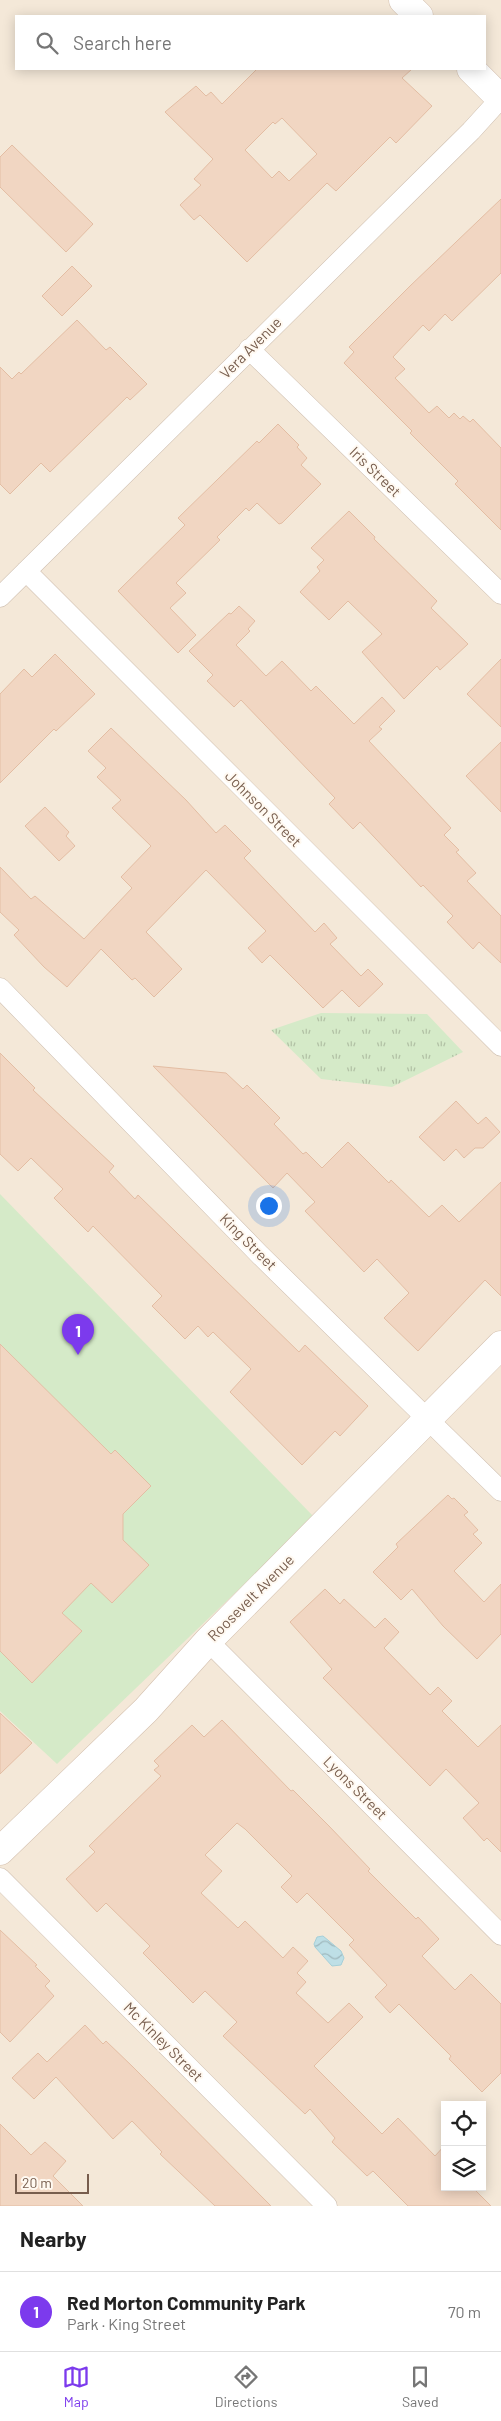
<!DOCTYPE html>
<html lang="en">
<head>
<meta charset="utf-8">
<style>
  :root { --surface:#fff; --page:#f2f2f2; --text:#222; --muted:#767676; --line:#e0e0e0; --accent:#7c3aed }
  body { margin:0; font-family:Barlow,sans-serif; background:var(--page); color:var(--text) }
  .controls { position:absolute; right:15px; bottom:15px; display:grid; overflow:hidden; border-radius:0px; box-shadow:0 2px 12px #0003 }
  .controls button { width:45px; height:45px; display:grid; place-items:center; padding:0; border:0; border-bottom:1px solid var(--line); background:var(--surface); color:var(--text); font:25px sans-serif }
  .scale { position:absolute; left:15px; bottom:12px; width:74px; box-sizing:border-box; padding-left:5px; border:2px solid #775d4d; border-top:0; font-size:14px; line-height:18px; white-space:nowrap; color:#775d4d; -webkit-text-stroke:4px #fff9f1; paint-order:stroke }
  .you { position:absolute; left:268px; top:1205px; width:18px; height:18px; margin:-12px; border:4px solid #fff; border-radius:50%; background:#1a73e8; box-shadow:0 0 0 8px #1a73e833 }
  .badge { display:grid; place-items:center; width:32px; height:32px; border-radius:50%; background:var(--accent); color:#fff; font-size:16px; font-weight:700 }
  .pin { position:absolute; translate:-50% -41px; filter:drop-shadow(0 1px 2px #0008) }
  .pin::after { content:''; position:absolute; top:26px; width:18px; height:15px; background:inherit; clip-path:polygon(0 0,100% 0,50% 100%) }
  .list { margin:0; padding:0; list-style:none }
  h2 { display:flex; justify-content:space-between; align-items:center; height:65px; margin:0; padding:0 20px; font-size:21px }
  h2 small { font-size:16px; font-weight:400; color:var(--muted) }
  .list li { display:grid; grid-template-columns:32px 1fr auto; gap:15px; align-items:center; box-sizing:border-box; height:80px; padding:0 20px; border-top:1px solid var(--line) }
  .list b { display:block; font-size:19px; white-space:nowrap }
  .list p { margin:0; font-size:16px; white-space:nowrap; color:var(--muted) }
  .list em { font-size:16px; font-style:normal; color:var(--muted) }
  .icon { flex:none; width:28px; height:28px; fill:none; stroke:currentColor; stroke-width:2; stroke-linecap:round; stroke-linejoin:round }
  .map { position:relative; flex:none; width:501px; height:2206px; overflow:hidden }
  .search { position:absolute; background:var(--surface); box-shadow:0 2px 12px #0003; left:15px; right:15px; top:15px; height:55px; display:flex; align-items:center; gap:12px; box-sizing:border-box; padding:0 18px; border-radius:0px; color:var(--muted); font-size:19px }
  .sheet { height:145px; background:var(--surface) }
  nav { display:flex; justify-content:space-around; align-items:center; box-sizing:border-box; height:70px; border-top:1px solid var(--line); background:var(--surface); font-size:14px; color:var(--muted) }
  nav a { display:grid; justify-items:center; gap:2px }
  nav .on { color:var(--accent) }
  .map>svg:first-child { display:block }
  .residential { fill:#f4e8d8; fill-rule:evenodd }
  .grass { fill:url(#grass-tufts) }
  .green { fill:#d5eac8 }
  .water { fill:url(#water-waves); stroke:#a5cfd8 }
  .building { fill:#f1d6c2; stroke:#e3bda3; fill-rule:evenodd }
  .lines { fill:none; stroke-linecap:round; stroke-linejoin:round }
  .street-casing { stroke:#cebeaf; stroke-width:21 }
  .secondary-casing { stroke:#d4c0af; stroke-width:29 }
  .street { stroke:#fff; stroke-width:20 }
  .secondary { stroke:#fff; stroke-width:28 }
  .labels { text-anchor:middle; stroke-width:4; stroke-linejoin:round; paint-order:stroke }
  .street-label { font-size:15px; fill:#775d4d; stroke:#fff9f1 }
</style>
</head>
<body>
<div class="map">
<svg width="501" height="2206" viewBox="0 0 501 2206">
  <defs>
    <pattern id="grass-tufts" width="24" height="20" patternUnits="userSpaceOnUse" patternTransform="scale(1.25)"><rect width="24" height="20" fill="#d5eac8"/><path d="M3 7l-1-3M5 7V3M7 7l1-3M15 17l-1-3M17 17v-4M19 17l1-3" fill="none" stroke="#b2c1a5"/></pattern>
    <pattern id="water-waves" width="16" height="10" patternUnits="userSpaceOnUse" patternTransform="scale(1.25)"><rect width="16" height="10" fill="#bedfe6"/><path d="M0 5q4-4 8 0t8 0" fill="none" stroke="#9fb8bd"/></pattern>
  </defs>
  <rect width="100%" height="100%" fill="#fcf5ea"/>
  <path class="residential" d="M 0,0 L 501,0 L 501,2206 L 0,2206 ZM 16,16 L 485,16 L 485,69 L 16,69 ZM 445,2105 L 482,2105 L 482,2187 L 445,2187 Z"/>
  <path class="grass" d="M 321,1013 L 427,1014 L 463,1052 L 392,1087 L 321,1079 L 271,1030 Z"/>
  <path class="green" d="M 0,1194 L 314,1517 L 57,1764 L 0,1711 Z"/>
  <path class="water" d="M 323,1936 L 341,1951 L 344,1958 L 341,1965 L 332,1966 L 315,1947 L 314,1944 L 317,1937 Z"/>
  <path class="building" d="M 257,69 L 412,69 L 402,78 L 432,106 L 396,143 L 390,137 L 336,191 L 327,183 L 247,262 L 200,215 L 194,220 L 180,205 L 201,185 L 194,179 L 213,159 L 165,112 L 196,86 L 206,96 L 211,92 L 222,104 ZM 282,118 L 317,154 L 289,181 L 279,171 L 272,178 L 245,150 L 273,122 L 275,124 Z
    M 12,145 L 93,224 L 66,252 L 0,187 L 0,157 Z
    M 501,199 L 501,273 L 452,321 L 445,314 L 429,331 L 423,325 L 393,357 L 405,369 L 395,378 L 429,413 L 437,406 L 449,418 L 454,413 L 460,419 L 463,416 L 470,422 L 473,419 L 501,448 L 501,530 L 455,484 L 458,481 L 410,433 L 412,431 L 344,363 L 354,352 L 349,347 L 410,286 Z
    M 72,266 L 92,286 L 62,316 L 42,296 Z
    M 77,320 L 106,350 L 110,347 L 147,384 L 130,400 L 127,397 L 50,472 L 41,463 L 10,494 L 0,484 L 0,367 L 12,379 L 19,372 L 21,374 Z
    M 278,424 L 299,445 L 297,447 L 307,458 L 301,465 L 321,484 L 282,523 L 279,524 L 257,503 L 249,511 L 246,508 L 217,537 L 220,540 L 176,583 L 186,593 L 170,608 L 196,635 L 178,653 L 118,591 L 185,525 L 178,518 L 257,441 L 259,443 Z
    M 349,511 L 375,537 L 374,539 L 437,601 L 431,608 L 468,644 L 440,670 L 437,666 L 404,699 L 362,652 L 382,634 L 348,601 L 329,620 L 300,592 L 320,571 L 317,567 L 324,560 L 311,548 Z
    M 239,606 L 255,621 L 248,629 L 250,631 L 236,645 L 266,676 L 282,661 L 311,691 L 316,686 L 354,724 L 382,697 L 395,711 L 379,727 L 382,729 L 369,741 L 451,828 L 444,835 L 459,850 L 456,852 L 476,873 L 467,881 L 501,916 L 501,963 L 479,942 L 473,949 L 447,922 L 453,916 L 423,885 L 421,887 L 360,822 L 353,829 L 329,804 L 335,798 L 241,700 L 234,707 L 207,681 L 213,675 L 189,651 L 229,613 L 231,614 Z
    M 55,654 L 95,694 L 56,731 L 54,729 L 0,783 L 0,694 L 24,669 L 32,677 Z
    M 501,659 L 501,727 L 467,694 Z
    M 111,728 L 186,800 L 216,833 L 225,825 L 251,851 L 244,858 L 315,932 L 324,923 L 337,938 L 330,944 L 361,976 L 368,969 L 383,984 L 359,1007 L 342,990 L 323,1008 L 270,955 L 262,963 L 248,948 L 266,931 L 206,870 L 146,932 L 182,969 L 154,997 L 135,978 L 132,980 L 101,949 L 67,987 L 44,967 L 14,935 L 19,930 L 0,912 L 0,867 L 31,899 L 35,896 L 84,939 L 132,888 L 121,877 L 151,846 L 112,808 L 121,800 L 97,777 L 106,768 L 88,751 Z
    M 501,742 L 501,812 L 466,776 Z
    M 45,807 L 69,832 L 66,836 L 75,846 L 59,861 L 25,826 Z
    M 0,1053 L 35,1088 L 33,1090 L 114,1166 L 109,1172 L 135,1199 L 138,1195 L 299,1352 L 305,1345 L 368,1406 L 340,1436 L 335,1431 L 302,1465 L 230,1392 L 251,1369 L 213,1332 L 208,1337 L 198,1326 L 185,1339 L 152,1306 L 162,1296 L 93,1226 L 88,1232 L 54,1198 L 63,1189 L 31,1158 L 18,1171 L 0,1154 Z
    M 153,1066 L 226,1073 L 243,1089 L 247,1085 L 280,1118 L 274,1124 L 303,1154 L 306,1152 L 322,1168 L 348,1142 L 389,1183 L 391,1180 L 429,1217 L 442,1205 L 459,1222 L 501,1182 L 501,1296 L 485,1280 L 418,1351 L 384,1318 L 409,1293 L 377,1259 L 364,1272 L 305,1211 L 315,1202 L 287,1173 L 273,1188 Z
    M 456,1101 L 478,1124 L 486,1117 L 500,1132 L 483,1148 L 475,1148 L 464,1158 L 456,1149 L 444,1161 L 419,1137 Z
    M 0,1344 L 111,1454 L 115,1450 L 151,1486 L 123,1514 L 123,1540 L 149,1565 L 112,1603 L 91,1583 L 62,1613 L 82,1631 L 32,1683 L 0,1651 Z
    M 448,1495 L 452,1499 L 454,1498 L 468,1512 L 464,1515 L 478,1530 L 473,1534 L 482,1543 L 454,1571 L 484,1602 L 501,1584 L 501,1634 L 477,1659 L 443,1626 L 412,1589 L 401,1600 L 373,1572 L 398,1547 L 396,1544 Z
    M 325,1589 L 340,1604 L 344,1599 L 375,1628 L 385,1618 L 399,1632 L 384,1648 L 430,1695 L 438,1687 L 452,1701 L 442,1711 L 478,1747 L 501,1725 L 501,1852 L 487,1838 L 484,1841 L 463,1818 L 479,1803 L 446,1769 L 430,1786 L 323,1678 L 332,1669 L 290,1622 Z
    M 0,1713 L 32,1743 L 0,1774 Z
    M 222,1720 L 291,1791 L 293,1790 L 329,1826 L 370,1869 L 368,1871 L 416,1919 L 418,1917 L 439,1939 L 422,1956 L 455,1990 L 471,1974 L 501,2004 L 501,2073 L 482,2092 L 449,2059 L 451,2056 L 399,2004 L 390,2013 L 375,1997 L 387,1985 L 349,1945 L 354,1940 L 307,1893 L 297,1903 L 281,1887 L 292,1876 L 245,1829 L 237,1823 L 205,1855 L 222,1871 L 201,1893 L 238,1928 L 245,1921 L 283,1958 L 293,1947 L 308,1961 L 297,1973 L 306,1982 L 296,1993 L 328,2023 L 349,2003 L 363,2017 L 314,2066 L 382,2134 L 398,2118 L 435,2156 L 445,2145 L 445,2187 L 472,2187 L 491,2206 L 408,2206 L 373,2171 L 367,2176 L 332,2142 L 335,2138 L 310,2109 L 305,2114 L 223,2036 L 237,2022 L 205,1991 L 193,2003 L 143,1953 L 150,1946 L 106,1903 L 97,1912 L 66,1879 L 95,1852 L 89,1846 L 161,1776 L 154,1770 L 159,1766 L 154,1761 L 192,1725 L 204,1737 Z
    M 0,1930 L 37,1965 L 35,1966 L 50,1981 L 45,1986 L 54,1996 L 10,2042 L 0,2032 Z
    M 85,2025 L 103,2044 L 106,2041 L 133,2067 L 271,2206 L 215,2206 L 160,2154 L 162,2152 L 132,2121 L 113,2139 L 56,2077 L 34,2099 L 12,2078 L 38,2053 L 47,2062 Z
    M 0,2124 L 31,2155 L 45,2142 L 66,2161 L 53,2176 L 83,2206 L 0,2206 Z"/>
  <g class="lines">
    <defs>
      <path id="street" d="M 249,349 L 501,594
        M 26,571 L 501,1046
        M 0,597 L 471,131 L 501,98
        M 0,988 L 260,1255 L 501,1491
        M 208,1641 L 501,1935
        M 0,1878 L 327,2206"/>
      <path id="secondary" d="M 403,0 L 419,16
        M 471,69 L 501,99
        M 0,1851 L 146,1710 L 208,1641 L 501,1345"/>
    </defs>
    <use href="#street" class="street-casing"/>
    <use href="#secondary" class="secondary-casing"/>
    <use href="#street" class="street"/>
    <use href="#secondary" class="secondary"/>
  </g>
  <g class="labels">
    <g class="street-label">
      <text transform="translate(251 348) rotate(-45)" y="5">Vera Avenue</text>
      <text transform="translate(375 472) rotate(44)" y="5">Iris Street</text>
      <text transform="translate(263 809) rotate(45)" y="5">Johnson Street</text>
      <text transform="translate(248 1242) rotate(45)" y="5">King Street</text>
      <text transform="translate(251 1598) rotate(-45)" y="5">Roosevelt Avenue</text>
      <text transform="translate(355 1788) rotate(45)" y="5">Lyons Street</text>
      <text transform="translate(163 2042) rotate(45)" y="5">Mc Kinley Street</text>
    </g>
  </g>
</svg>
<div class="controls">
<button><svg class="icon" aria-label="locate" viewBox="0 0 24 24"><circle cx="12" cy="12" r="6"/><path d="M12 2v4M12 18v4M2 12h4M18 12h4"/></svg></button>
<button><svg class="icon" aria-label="layers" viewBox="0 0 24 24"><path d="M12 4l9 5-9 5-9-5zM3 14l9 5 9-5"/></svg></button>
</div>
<div class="scale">20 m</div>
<div class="you"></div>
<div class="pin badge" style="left:78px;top:1355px">1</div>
<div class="search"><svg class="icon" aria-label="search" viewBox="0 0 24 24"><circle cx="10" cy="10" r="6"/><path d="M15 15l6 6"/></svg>Search here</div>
</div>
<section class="sheet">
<h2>Nearby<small></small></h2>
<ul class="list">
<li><span class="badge">1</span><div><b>Red Morton Community Park</b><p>Park · King Street</p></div><em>70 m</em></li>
</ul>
</section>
<nav>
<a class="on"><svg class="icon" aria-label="map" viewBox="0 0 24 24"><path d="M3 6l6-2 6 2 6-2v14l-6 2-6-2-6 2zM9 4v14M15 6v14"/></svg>Map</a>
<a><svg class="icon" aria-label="directions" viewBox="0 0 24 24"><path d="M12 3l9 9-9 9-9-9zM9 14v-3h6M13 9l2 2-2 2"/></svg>Directions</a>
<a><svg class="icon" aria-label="saved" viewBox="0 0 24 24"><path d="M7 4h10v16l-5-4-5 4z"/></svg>Saved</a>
</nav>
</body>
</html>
